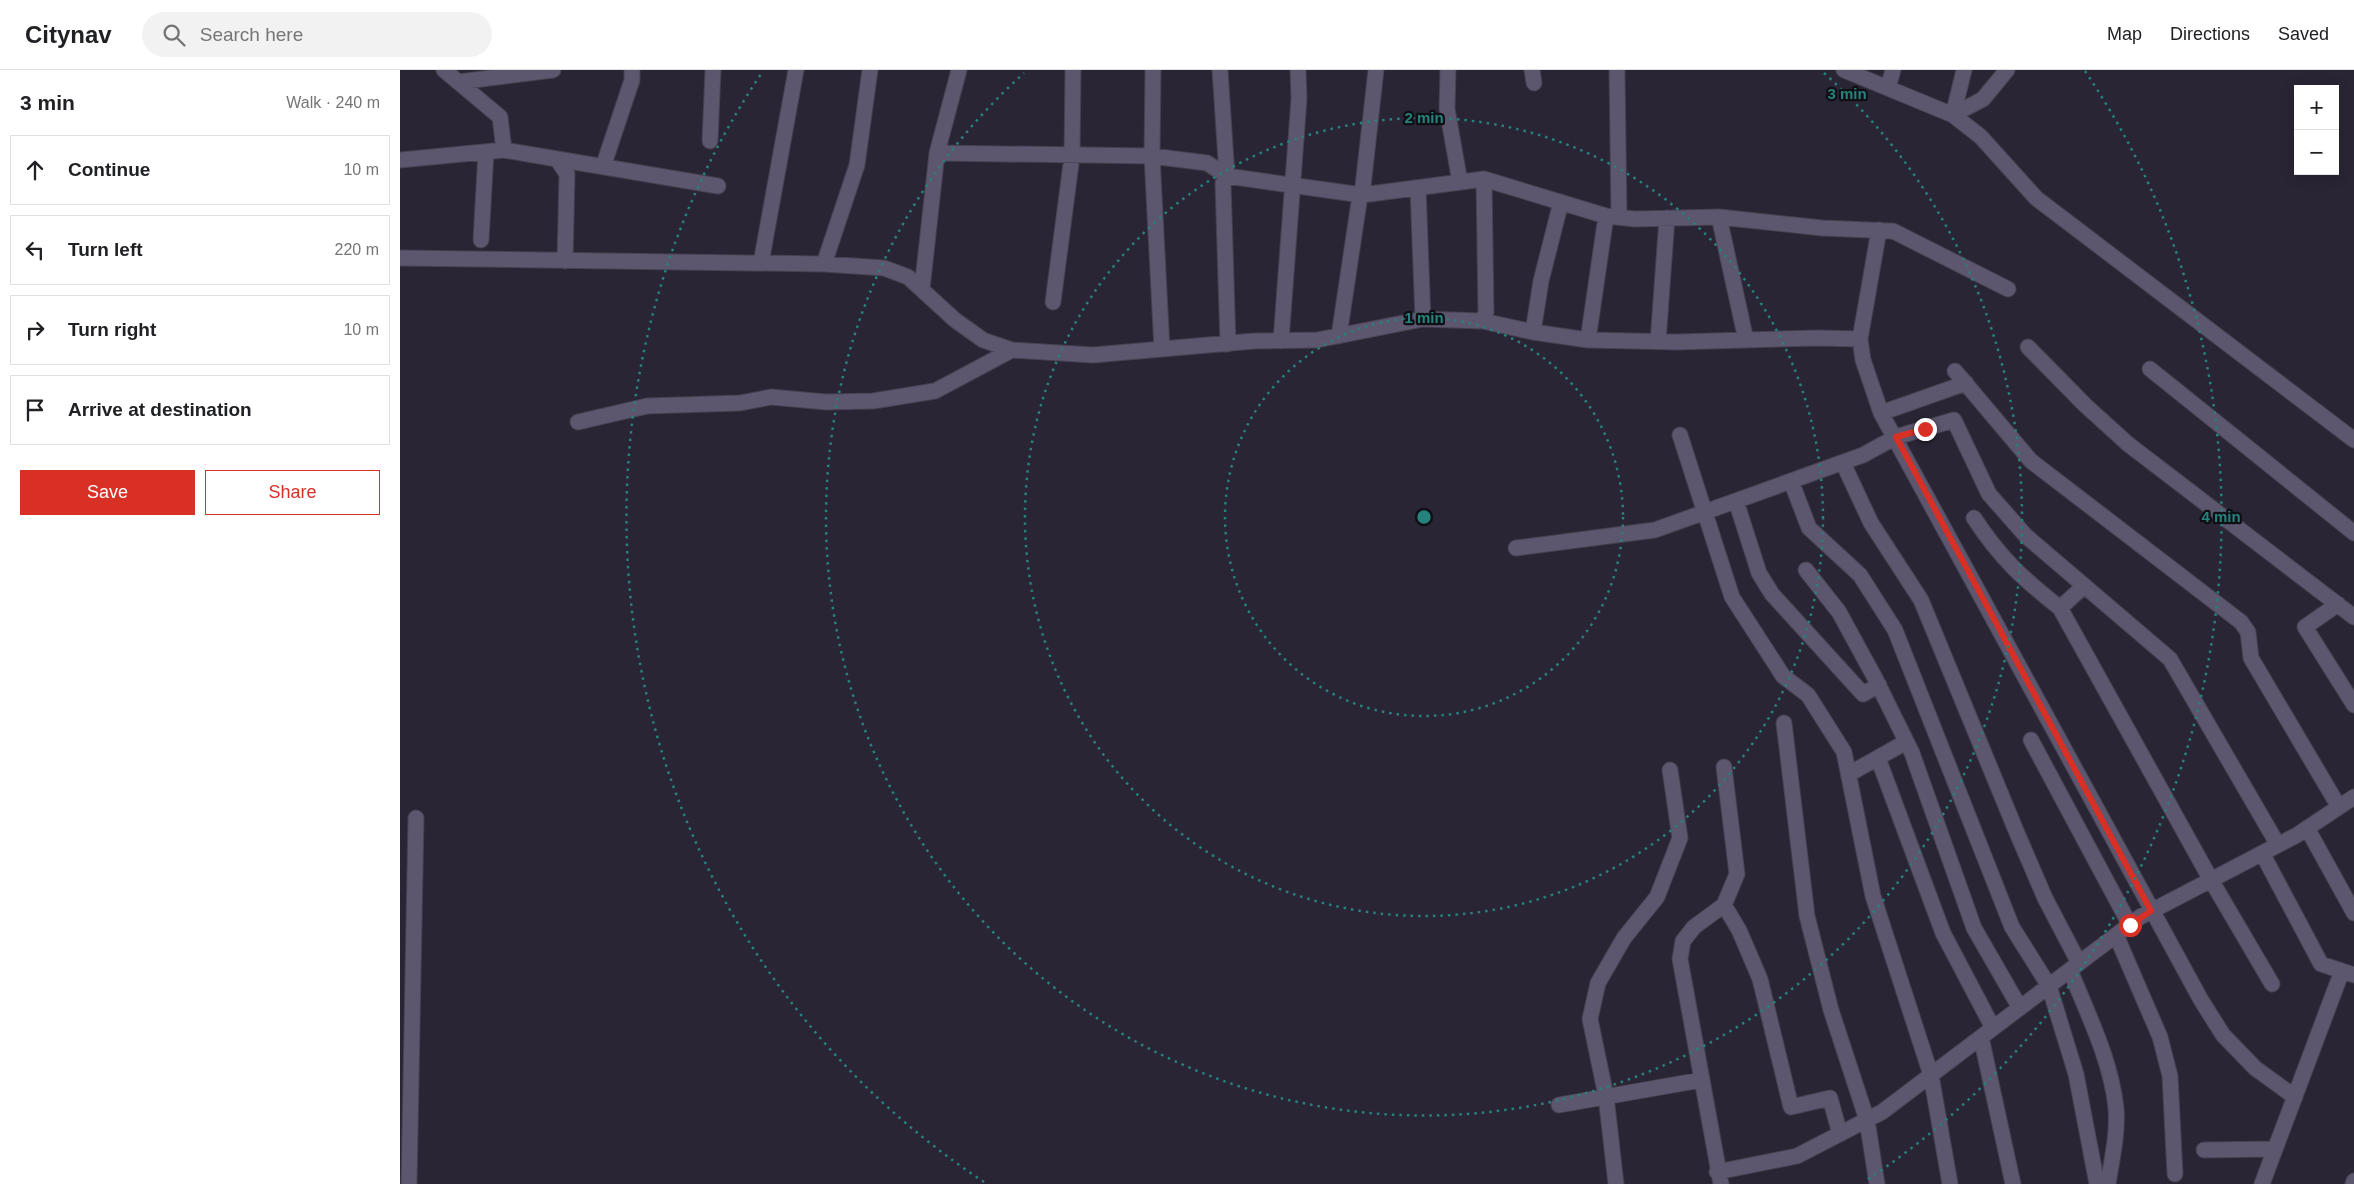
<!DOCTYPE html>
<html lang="en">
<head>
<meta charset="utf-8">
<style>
  :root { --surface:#fff; --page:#f2f2f2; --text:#202124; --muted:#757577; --line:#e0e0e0; --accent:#d93025 }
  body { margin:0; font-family:Helvetica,sans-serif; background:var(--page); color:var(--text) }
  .controls { position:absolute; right:15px; top:15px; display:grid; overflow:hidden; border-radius:0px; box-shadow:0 2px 12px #0003 }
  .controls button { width:45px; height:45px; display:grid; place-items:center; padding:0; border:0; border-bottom:1px solid var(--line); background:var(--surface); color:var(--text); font:25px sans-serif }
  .stop { position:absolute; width:15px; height:15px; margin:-11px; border:4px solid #d93025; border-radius:50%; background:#fff }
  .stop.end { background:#d93025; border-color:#fff; box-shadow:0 1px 5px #0008 }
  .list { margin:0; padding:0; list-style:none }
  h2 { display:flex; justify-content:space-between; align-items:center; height:65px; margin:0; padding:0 20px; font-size:21px }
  h2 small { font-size:16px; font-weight:400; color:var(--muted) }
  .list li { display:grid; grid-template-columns:32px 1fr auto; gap:15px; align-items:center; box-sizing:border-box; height:70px; margin:0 10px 10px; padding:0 10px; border:1px solid var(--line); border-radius:0px }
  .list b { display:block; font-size:19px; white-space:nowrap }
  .list em { font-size:16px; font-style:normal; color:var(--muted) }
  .actions { display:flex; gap:10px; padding:15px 20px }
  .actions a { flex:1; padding:11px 0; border:1px solid var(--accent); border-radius:0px; text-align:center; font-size:18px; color:var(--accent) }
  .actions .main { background:var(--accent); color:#fff }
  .icon { flex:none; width:28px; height:28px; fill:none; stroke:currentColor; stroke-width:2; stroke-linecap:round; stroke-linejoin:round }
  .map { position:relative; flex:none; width:1954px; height:1114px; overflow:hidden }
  header { display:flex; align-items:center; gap:30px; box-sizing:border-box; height:70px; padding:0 25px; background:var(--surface); border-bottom:1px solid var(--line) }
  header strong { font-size:24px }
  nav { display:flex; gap:28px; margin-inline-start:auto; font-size:18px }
  .search { width:350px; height:45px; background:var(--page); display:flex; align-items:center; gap:12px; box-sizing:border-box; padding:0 18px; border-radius:28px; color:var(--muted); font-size:19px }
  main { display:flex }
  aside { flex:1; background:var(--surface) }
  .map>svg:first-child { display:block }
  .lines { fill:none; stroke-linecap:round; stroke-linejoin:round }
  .minor-casing { stroke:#45414f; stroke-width:17 }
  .minor { stroke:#5c566f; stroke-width:15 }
  .route { stroke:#d93025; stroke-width:6 }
  .ring { fill:none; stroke:#26827c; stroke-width:2.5; stroke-dasharray:2.5 5 }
  .centre { fill:#26827c; stroke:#110f16; stroke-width:2.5 }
  .ring-label { font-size:15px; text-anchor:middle; font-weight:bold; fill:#26827c; stroke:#110f16; stroke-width:4.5; stroke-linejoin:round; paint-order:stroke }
</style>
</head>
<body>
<header>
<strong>Citynav</strong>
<div class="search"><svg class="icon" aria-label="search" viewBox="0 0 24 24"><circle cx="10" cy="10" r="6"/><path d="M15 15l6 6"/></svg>Search here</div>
<nav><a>Map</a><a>Directions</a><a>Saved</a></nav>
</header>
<main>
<aside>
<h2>3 min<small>Walk · 240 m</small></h2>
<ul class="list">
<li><svg class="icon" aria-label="ahead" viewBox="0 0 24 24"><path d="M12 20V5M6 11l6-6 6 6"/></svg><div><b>Continue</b></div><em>10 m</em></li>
<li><svg class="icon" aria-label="left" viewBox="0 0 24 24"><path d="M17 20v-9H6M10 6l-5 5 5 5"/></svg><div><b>Turn left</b></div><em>220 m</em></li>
<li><svg class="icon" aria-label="right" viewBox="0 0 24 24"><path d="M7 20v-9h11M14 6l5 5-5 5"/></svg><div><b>Turn right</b></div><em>10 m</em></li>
<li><svg class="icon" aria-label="arrive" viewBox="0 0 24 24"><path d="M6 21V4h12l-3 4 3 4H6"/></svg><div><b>Arrive at destination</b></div></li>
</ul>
<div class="actions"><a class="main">Save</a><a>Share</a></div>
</aside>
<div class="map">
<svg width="1954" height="1114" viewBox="0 0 1954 1114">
  <rect width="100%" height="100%" fill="#292534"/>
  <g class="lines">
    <defs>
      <path id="minor" d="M 44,0 L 100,47 L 104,80 L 157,89 L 167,104 L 165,191
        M 753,0 L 752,86 L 762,279
        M 820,0 L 827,106
        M 1048,0 L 1047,39 L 1060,112
        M 1132,0 L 1134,13
        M 1217,0 L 1219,147
        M 1444,0 L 1553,45 L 1581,67 L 1636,128 L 1954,370
        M 58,12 L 153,0
        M 1488,18 L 1493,0
        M 1553,45 L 1583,29 L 1607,0
        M 1553,45 L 1564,0
        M 310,71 L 313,0
        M 537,83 L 752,86 L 807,93 L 827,106 L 962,125 L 1084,109 L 1206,146 L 1235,149 L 1319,147 L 1422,158 L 1493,161 L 1608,219
        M 157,89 L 318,116
        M 0,90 L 104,80
        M 203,97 L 232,10 L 232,0
        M 823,113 L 828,274
        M 1018,118 L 1023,249
        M 962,125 L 976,0
        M 1319,147 L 1346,270
        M 1479,160 L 1460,269 L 1463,290 L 1481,343 L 1801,930 L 1823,965 L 1855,998 L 1895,1027
        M 81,170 L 86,82
        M 0,188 L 424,194 L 484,198 L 508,207 L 555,250 L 583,270 L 612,280 L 693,285 L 854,271 L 917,270 L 1023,249 L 1083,251 L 1133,262 L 1188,270 L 1277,272 L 1417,268 L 1460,269
        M 361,193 L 396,0
        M 424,194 L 457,95 L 470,0
        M 522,219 L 537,83 L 559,0
        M 653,232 L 672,86 L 673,0
        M 1083,251 L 1086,242 L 1084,109
        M 1133,262 L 1141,211 L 1161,132
        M 939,266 L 959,132
        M 1188,270 L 1206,146
        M 881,271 L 899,29 L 898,0
        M 1258,272 L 1267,148
        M 1628,277 L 1685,335 L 1728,374 L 1954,547
        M 1750,299 L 1954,463
        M 1555,301 L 1631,391 L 1841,552 L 1848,562 L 1851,588 L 1939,737
        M 1481,343 L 1566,313
        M 178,352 L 247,336 L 340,333 L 371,327 L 426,332 L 473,331 L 535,321 L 612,280
        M 1280,365 L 1332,527 L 1383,606 L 1408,625 L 1444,682 L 1473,826 L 1531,1005 L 1550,1114
        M 1443,393 L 1471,453 L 1521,530 L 1617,763 L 1645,828 L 1679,893
        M 1391,411 L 1409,458 L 1460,505 L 1495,560 L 1612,857 L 1649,916 L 1676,1004 L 1697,1114
        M 1336,431 L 1359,503 L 1372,524 L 1463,624 L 1479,615
        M 1574,448 C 1601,489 1622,508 1660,538
        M 1116,478 L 1255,460 L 1463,385 L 1496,367 L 1554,350 L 1589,424 L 1626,466 L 1770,589 L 1878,775
        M 1406,500 L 1439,542 L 1475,608 L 1512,683 L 1574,858 L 1620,938
        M 1684,516 L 1660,538 L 1811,810 L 1872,914
        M 1938,534 L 1905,557 L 1954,635
        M 1384,653 L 1407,846 L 1431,940 L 1467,1050 L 1477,1114
        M 1631,670 L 1730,855
        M 1478,688 L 1543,863 L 1593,958
        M 1449,704 L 1506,672
        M 1907,758 L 1954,843
        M 1862,783 L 1921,894 L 1954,905
        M 1324,835 L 1339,860 L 1360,909 L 1391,1037 L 1430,1028 L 1440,1064
        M 1716,865 L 1760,967 L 1770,1006 L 1775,1104
        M 1670,900 C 1688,945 1711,990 1716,1038 C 1718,1063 1712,1089 1708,1114
        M 1581,967 L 1613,1114
        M 1159,1035 L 1301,1010
        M 1804,1080 L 1875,1079
        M 1317,1102 L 1397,1086 L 1482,1042 L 1740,847 L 1897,765 L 1954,727
        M 9,1114 L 16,748
        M 1216,1114 L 1206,1026 L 1190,949 L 1198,913 L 1224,868 L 1257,827 L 1280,768 L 1270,700
        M 1321,1114 L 1280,889 L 1283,871 L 1294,857 L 1324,835 L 1337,804 L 1324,697
        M 1862,1114 L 1942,901
        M 1953,1114 L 1954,1111"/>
    </defs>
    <use href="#minor" class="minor-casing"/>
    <use href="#minor" class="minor"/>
  </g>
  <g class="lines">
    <path class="route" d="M 1525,359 L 1496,367 L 1751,841 L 1730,855"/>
  </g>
  <g class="ring">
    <circle cx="1024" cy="447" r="199"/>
    <circle cx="1024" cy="447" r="399"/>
    <path d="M1424 3A598 598 0 1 1 624 3"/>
    <path d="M584 1112A797 797 0 0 1 363 1M1685 1A797 797 0 0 1 1464 1112"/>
  </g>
  <circle cx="1024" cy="447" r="8" class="centre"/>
  <g class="ring-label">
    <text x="1447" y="29">3 min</text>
    <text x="1024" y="53">2 min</text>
    <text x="1024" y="253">1 min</text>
    <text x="1821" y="452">4 min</text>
  </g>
</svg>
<div class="controls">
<button>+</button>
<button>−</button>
</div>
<div class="stop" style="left:1730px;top:855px"></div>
<div class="stop end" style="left:1525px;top:359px"></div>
</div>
</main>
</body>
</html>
